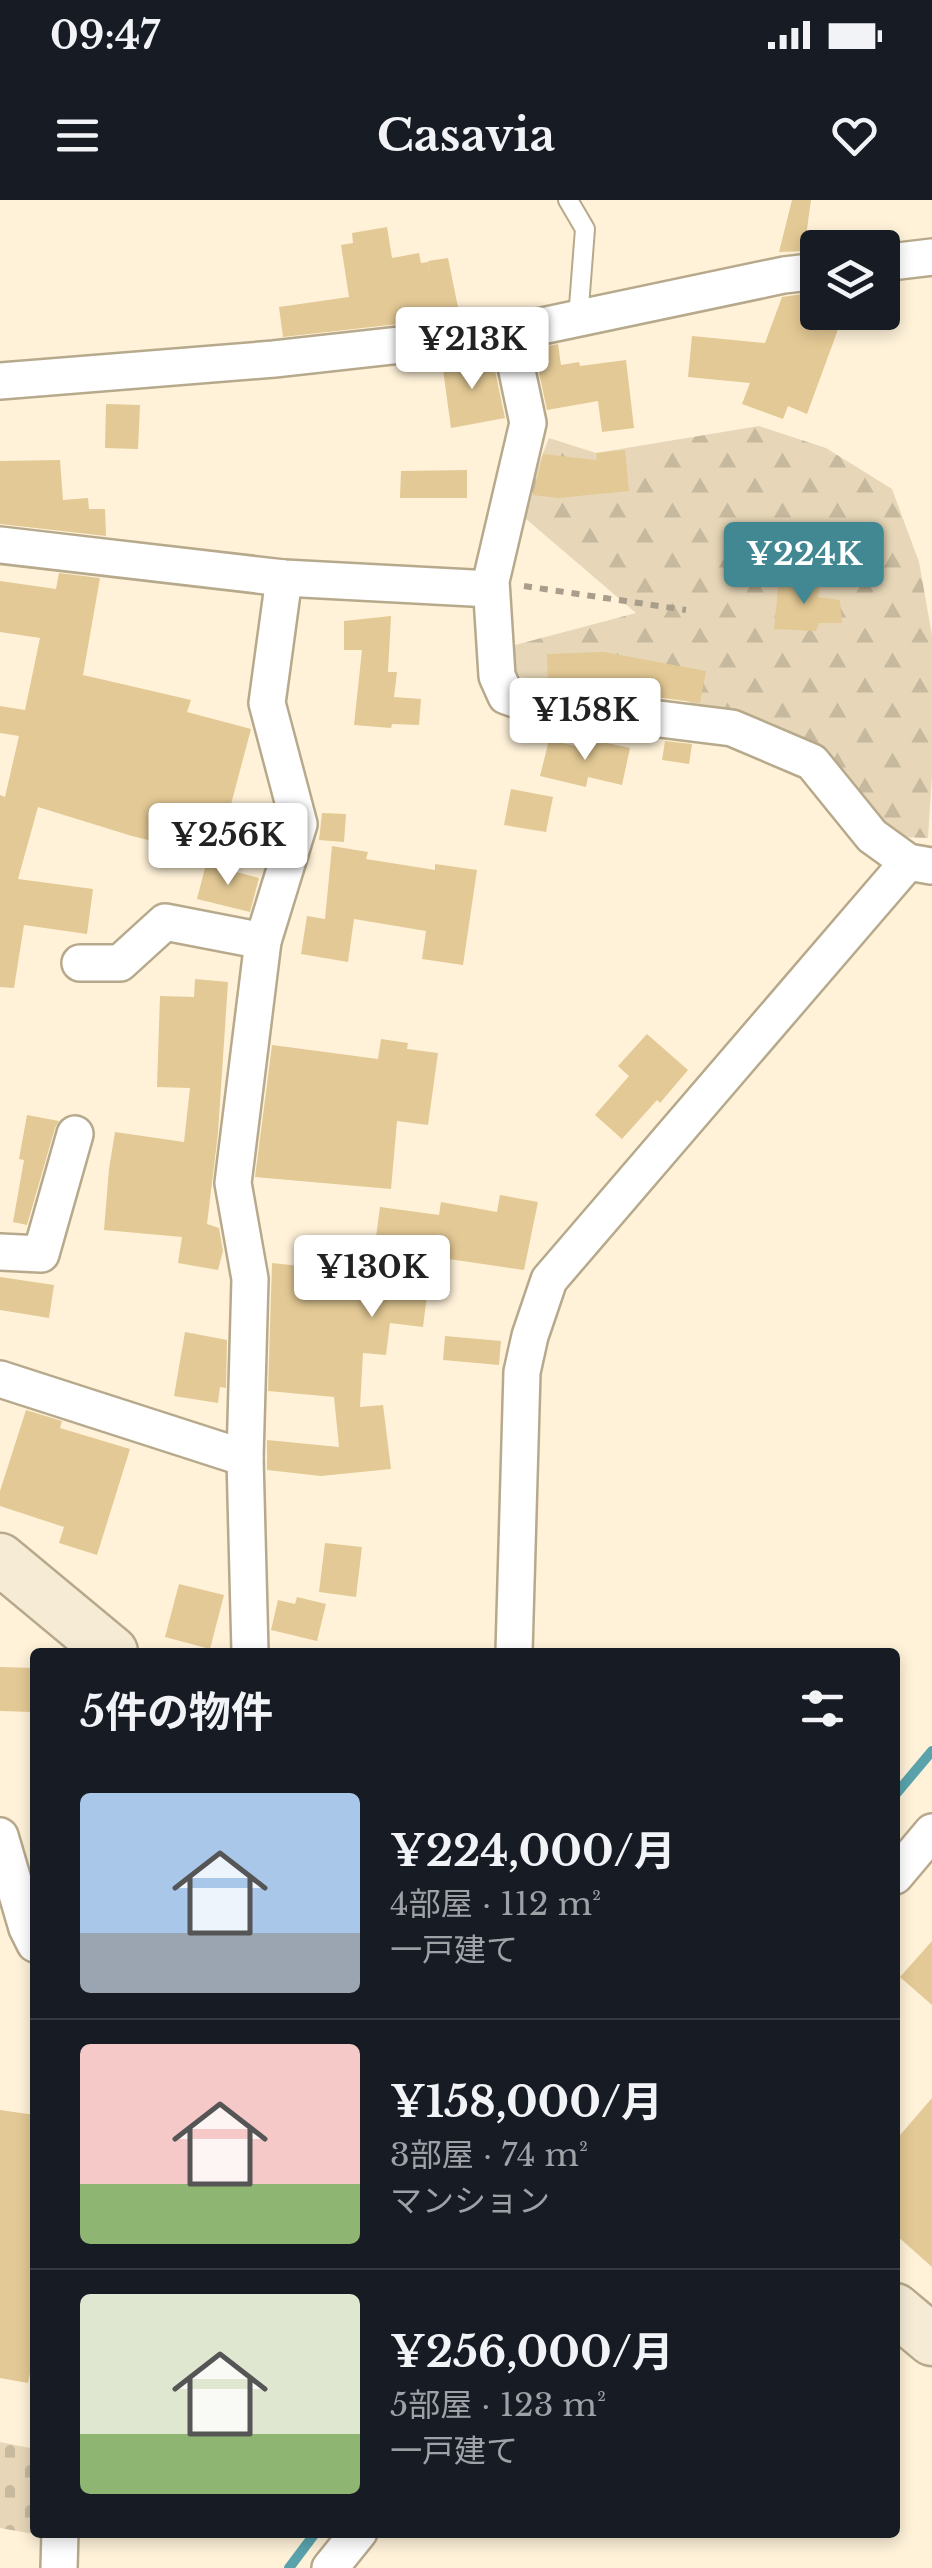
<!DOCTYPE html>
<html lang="ja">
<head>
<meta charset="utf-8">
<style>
  body { margin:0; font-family:"Libre Baskerville","Noto Sans JP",serif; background:#242831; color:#f1f3f6; height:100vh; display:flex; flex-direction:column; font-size:38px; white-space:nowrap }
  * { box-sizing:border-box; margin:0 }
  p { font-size:32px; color:#9ea1a6 }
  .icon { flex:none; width:55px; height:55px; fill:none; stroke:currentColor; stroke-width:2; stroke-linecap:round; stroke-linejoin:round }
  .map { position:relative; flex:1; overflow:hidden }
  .details { position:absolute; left:30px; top:1448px; width:870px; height:890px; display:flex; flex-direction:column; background:#171b24; border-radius:10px; box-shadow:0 5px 15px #0003 }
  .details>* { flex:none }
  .controls { position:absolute; left:800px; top:30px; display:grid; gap:20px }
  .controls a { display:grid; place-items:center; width:100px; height:100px; border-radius:10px; background:#171b24; box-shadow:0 5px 15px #0003; font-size:50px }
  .price { position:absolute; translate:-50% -85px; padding:0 22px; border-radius:10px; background:#fff; color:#222; font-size:32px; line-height:65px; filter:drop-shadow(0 2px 5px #0008) }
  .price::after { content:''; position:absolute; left:50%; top:60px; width:30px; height:22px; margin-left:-15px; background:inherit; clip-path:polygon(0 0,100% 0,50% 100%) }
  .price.current { background:#418892; color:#fff }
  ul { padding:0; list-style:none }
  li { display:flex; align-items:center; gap:30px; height:250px; padding:0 50px }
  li+li { border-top:2px solid #363941 }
  li span { display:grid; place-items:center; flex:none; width:280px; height:200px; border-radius:10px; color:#555 }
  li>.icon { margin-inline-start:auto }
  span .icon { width:120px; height:120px; fill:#fffc; stroke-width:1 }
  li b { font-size:42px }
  h2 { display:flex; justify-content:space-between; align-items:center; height:120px; padding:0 50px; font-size:42px }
  .status { display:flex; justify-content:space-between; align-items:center; height:70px; padding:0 50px; background:#171b24; direction:ltr }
  .status svg { height:28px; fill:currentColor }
  header { display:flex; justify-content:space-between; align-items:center; height:130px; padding:0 50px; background:#171b24; font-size:45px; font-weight:800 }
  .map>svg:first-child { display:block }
  .forest { fill:url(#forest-firs) }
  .cemetery { fill:url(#cemetery-stones) }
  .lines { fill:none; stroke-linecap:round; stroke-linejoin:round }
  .stream { stroke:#5aa3ad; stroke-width:10 }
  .building { fill:#e3c995 }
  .lane-casing { stroke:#b7a98b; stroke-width:22 }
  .street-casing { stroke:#b7a98b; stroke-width:40 }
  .secondary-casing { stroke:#b7a98b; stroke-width:55 }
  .path { stroke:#a89e8b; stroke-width:6; stroke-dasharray:8 8; stroke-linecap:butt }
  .lane { stroke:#fff; stroke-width:18 }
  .street { stroke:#fff; stroke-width:35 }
  .secondary { stroke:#f6ecd6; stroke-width:50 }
</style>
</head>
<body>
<div class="status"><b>09:47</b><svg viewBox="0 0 49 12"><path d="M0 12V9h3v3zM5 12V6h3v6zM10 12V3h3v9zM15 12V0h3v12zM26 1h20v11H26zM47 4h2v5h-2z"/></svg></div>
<header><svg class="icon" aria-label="menu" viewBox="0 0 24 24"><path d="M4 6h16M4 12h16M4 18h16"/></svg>Casavia<svg class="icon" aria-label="heart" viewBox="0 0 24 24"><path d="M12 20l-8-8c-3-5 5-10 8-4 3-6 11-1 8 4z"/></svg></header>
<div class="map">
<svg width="932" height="2368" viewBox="0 0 932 2368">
  <defs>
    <pattern id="forest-firs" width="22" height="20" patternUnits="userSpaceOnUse" patternTransform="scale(2.5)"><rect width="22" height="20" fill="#e7d7b8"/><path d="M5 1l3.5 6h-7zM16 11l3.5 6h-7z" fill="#c7b99e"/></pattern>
    <pattern id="cemetery-stones" width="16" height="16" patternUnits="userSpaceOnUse" patternTransform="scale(2.5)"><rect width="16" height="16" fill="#e7d7b8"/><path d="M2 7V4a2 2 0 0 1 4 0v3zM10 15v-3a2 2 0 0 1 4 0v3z" fill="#c7b99e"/></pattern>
  </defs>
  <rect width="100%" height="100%" fill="#fff2d9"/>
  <path class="forest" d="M759,226L826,248L892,289L919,362L932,435V576L928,638L872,636L771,545L658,486L497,476L515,445L636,413L519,313L549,238L596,253Z"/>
  <path class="cemetery" d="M0,2242L35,2249V2332L51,2333V2337L0,2328Z"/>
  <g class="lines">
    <g class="stream">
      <path d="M895,1595L932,1551"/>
      <path d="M289,2368L316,2332"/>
    </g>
  </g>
  <g class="building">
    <path d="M792,0H811L804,51L779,52Z"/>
    <path d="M387,27L392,58L419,53L421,63L428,62L431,78L428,61L448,58L460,117L283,137L279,107L349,97L341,45L353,43L352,33Z"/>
    <path d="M803,94L818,100L817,115L840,124L807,214L788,206L783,219L742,204L750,183L688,177L692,136L765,143L782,97Z"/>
    <path d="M558,144L561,165L579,162L580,166L626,160L634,228L602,232L598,201L547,210L534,149Z"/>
    <path d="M492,156L505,218L451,228L442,162Z"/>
    <path d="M106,204L140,205L138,249L105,248Z"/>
    <path d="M625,250L629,291L558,298L533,295L543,254L597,260L596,253Z"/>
    <path d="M60,260L63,300L88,298L89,309H105L106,336L0,324V261Z"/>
    <path d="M467,270V298H400L401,271Z"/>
    <path d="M59,373L100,378L83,475L191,500L187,512L251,529L217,657L132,636L38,607L18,679L93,689L87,734L24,725L14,788L0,787V595L5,597L19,536L0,533V506L25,510L40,438L0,432V381L56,389Z"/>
    <path d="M779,379L819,384L818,397L840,400L842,423H819L816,431L774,429Z"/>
    <path d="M391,416L388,472H397L394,497L421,499L419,525L392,524L391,528L354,525L362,450H344V421Z"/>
    <path d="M604,452L706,471L700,503L633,494L634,491L587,489V482L548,483L547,454Z"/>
    <path d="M549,540L590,549L593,540L630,548L622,585L588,577L586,587L540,576Z"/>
    <path d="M665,541L692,544L689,564L662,560Z"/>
    <path d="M511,589L553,597L546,632L504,625Z"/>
    <path d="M322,613L346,614L344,642L319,640Z"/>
    <path d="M332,646L368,652L366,659L435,670V664L477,670L463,765L422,759L426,731L354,719L348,762L301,754L307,716L325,719Z"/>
    <path d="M206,664L259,678L250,712L197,699Z"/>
    <path d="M195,779L228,782L218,933L207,1024L219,1028L223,1051L218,1070L178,1063L182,1037L104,1030L109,969L115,932L184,942L190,888L157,887L160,796L194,797Z"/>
    <path d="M647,834L688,870L660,903L657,900L622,939L595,915L629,876L618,866Z"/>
    <path d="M381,839L408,843L407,849L438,853L428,925L397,921L391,989L255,977L272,845L378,859Z"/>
    <path d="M27,915L59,921L55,928L27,1025L13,1022L24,960L19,959Z"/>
    <path d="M500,995L538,1002L524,1070L442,1058L436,1072L430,1071L423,1127L390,1123L386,1155L363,1153L360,1207L383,1205L391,1269L321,1276L267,1270V1240L339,1247L334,1197L268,1191L272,1063L371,1074L380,1007L439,1015L441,1002L497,1012Z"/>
    <path d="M0,1077L54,1085L49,1118L0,1110Z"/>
    <path d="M185,1132L227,1140L226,1188L220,1187L218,1203L174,1196Z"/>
    <path d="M445,1136L501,1141L499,1165L443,1160Z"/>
    <path d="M26,1210L62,1221L60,1228L130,1249L97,1355L59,1343L64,1327L0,1306V1291Z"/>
    <path d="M325,1343L362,1347L356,1397L319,1392Z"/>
    <path d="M179,1384L224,1395L210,1449L165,1437Z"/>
    <path d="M297,1397L326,1404L317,1441L271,1430L278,1400L295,1404Z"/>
    <path d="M0,1467L34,1468L32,1512L0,1511Z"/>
    <path d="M932,1741V1805L900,1777Z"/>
    <path d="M932,1898V2067L895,2034V1941Z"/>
    <path d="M0,1910L35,1915V2020L31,2058H35V2147L28,2183L0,2178Z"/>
  </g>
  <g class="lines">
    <defs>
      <path id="lane" d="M568,0L585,29L578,119"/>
      <g id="street">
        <path d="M882,63L932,57"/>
        <path d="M509,133L528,223L491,381L497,476L506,496L523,502L732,528L812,562L872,636L908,662L931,666"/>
        <path d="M0,181L274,159L509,133L784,75L818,71"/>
        <path d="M0,345L284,378L491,389"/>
        <path d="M80,763H120L165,722L263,741"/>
        <path d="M0,1052L41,1054L75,934"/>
        <path d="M0,1179L245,1258"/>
        <path d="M250,1452L245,1258L250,1079L233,983L263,741L299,624L267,503L284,378"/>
        <path d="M514,1452L522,1172L530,1136L549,1080L908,662"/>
        <path d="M0,1636L27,1728L35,1744"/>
        <path d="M895,1676L932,1632"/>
        <path d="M59,2368L60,2332"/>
        <path d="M330,2368L359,2332"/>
      </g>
      <g id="secondary">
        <path d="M0,1359L112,1452"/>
        <path d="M895,2109L932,2140"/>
      </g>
    </defs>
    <use href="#lane" class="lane-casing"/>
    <use href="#street" class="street-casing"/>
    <use href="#secondary" class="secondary-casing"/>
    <path class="path" d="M524,386L686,410"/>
    <use href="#lane" class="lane"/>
    <use href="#street" class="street"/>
    <use href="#secondary" class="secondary"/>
  </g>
</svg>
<div class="controls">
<a><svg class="icon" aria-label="layers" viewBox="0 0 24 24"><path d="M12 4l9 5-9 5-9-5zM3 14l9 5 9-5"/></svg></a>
</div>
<b class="price" style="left:472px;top:192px">¥213K</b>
<b class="price current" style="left:804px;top:407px">¥224K</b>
<b class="price" style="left:585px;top:563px">¥158K</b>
<b class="price" style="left:228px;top:688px">¥256K</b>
<b class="price" style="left:372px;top:1120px">¥130K</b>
<section class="details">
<h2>5件の物件<svg class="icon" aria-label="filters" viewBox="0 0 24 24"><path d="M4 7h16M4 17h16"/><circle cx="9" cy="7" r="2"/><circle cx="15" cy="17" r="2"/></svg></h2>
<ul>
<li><span style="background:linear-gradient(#a9c7e8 70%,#9aa5b1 0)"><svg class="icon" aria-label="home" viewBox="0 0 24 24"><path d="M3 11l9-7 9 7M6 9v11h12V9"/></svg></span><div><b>¥224,000/月</b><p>4部屋 · 112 m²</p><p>一戸建て</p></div></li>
<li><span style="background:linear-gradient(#f6c9c9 70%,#8fb573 0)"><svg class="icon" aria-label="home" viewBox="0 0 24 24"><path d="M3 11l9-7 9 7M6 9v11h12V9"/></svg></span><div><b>¥158,000/月</b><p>3部屋 · 74 m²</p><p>マンション</p></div></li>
<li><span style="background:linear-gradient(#dfe7d0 70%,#8fb573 0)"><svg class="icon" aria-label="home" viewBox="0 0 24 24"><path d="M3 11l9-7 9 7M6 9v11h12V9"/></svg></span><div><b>¥256,000/月</b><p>5部屋 · 123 m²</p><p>一戸建て</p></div></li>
</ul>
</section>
</div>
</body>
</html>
